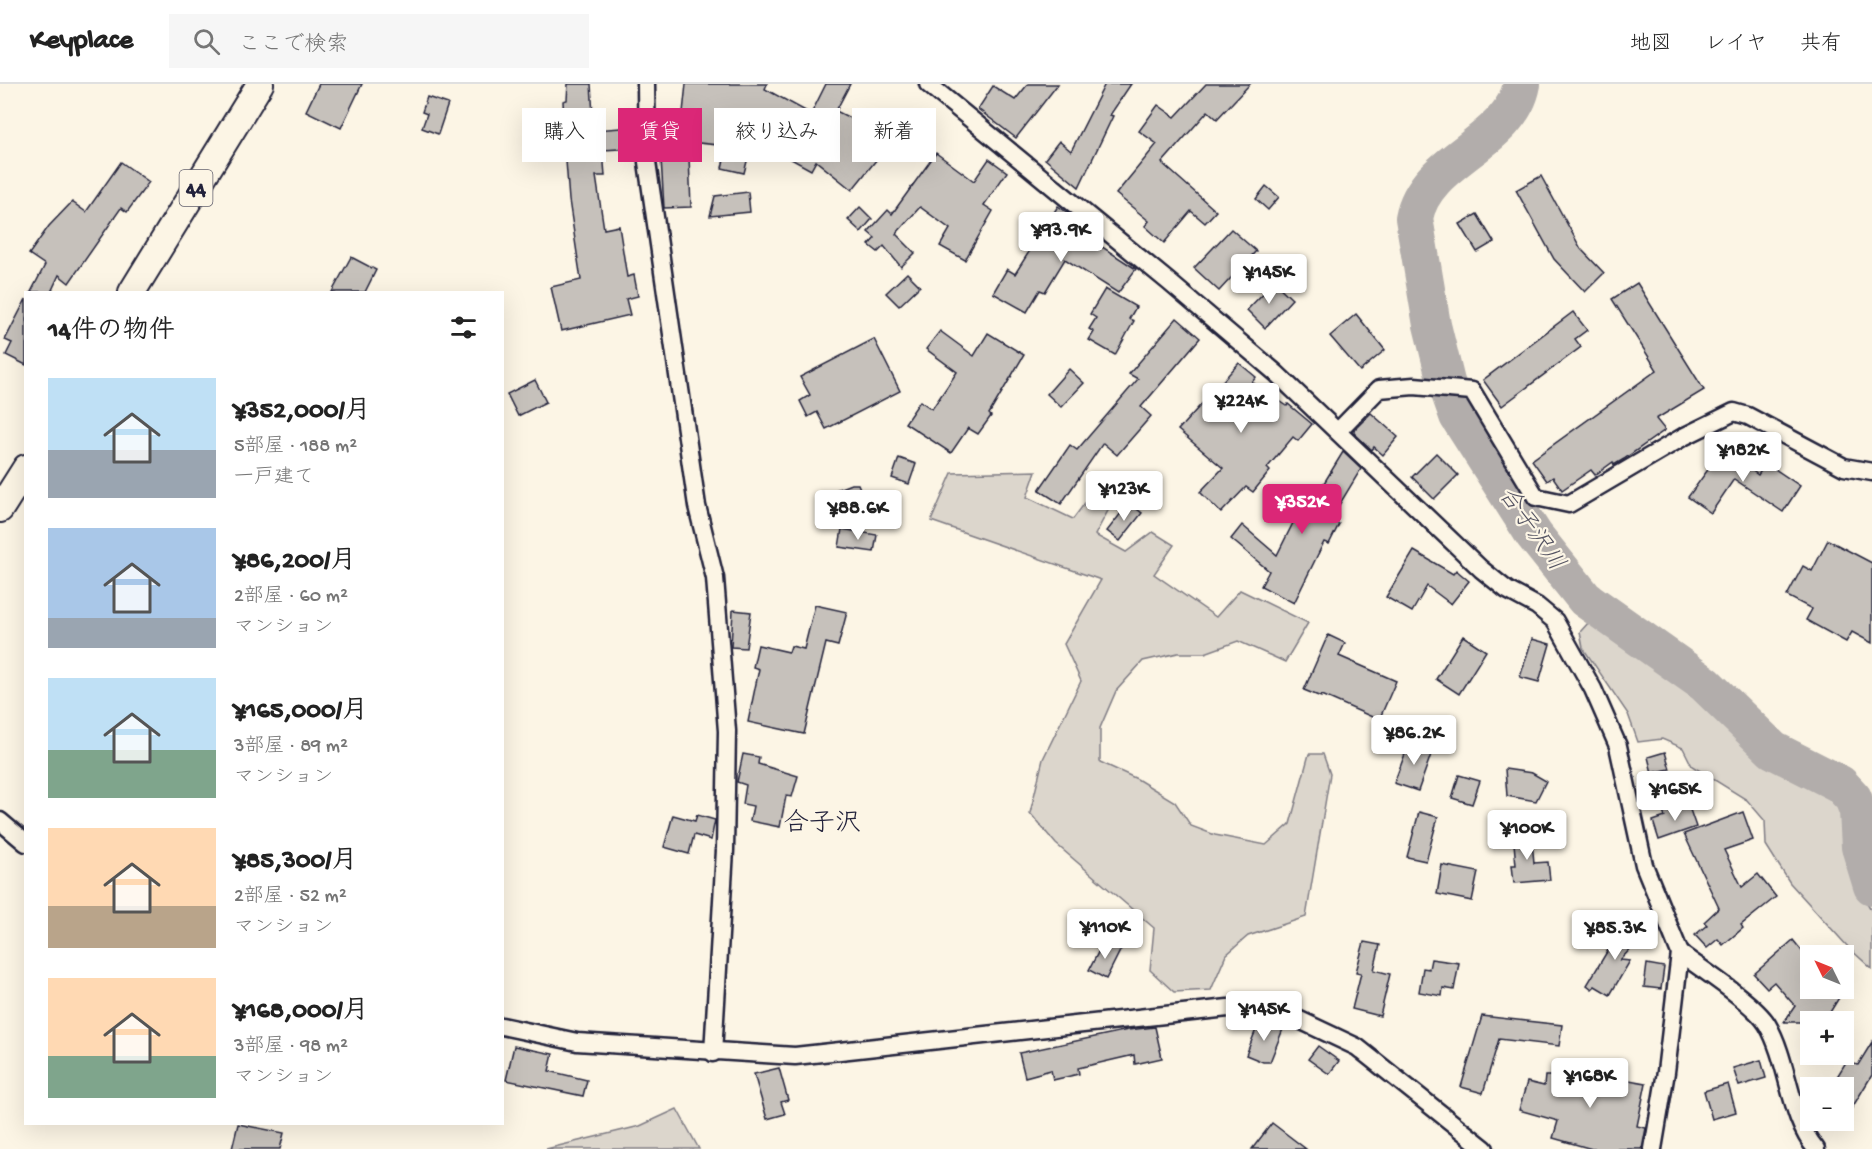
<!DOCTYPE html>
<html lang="ja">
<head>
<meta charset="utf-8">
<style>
  body { margin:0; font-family:"Gochi Hand","Klee One",sans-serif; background:#f6f6f6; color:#222; height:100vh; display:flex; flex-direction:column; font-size:22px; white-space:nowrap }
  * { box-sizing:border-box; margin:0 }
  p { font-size:20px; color:#767676 }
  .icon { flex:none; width:33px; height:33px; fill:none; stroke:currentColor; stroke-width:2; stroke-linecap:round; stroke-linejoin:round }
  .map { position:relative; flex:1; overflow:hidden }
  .side { position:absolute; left:24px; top:207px; width:480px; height:834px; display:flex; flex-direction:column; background:#fff; border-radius:0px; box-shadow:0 6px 24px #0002 }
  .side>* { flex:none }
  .hud { position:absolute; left:522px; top:24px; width:570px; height:54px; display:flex; gap:12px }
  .needle { width:39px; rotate:313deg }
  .controls { position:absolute; left:1800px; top:861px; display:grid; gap:12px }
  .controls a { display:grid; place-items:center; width:54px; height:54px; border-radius:0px; background:#fff; box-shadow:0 6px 24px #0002; font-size:30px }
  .price { position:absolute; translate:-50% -51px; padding:0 14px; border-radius:6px; background:#fff; color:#222; font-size:20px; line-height:39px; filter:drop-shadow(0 2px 3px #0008) }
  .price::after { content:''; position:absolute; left:50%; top:36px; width:18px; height:14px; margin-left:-9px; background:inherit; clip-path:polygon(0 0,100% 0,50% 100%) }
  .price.active { background:#db2777; color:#fff }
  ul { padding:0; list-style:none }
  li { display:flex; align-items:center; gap:18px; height:150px; padding:0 24px }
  li span { display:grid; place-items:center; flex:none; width:168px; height:120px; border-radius:0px; color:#555 }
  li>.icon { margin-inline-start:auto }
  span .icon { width:72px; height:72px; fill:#fffc; stroke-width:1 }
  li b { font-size:26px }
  h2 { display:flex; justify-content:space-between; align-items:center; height:72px; padding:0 24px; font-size:26px }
  .tag { padding:0 21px; border-radius:0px; background:#fff; box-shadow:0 6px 24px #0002; font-size:21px; line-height:54px }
  .tag.active { background:#db2777; color:#fff }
  header { display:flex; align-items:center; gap:36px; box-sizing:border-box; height:84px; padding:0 30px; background:#fff; border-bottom:2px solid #e0e0e0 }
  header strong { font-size:28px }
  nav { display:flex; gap:33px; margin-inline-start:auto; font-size:21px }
  .search { width:420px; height:54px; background:#f6f6f6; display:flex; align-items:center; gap:15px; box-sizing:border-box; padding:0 21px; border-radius:0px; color:#767676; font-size:22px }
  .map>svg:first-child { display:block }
  .green { fill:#dcd6cc; stroke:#7f7c84; stroke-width:1.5 }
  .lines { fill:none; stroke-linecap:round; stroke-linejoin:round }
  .river { stroke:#b2adab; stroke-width:38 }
  .building { fill:#c6c1bb; stroke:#22223b; stroke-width:1.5 }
  .street-casing { stroke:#22223b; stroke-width:21 }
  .primary-casing { stroke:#22223b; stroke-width:30 }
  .street { stroke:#fcf5e5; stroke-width:16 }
  .primary { stroke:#fcf5e5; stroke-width:26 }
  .labels { text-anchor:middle; stroke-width:4.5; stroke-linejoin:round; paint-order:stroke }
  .shield { fill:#fcf5e5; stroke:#63616e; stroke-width:1.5 }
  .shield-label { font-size:21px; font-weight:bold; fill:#22223b }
  .water-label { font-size:24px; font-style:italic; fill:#545362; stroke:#fcf5e5 }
  .quarter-label { font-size:26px; fill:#22223b; stroke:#fcf5e5 }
</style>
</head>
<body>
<header>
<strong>Keyplace</strong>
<div class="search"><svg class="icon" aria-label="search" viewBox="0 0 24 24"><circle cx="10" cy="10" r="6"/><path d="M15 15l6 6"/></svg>ここで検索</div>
<nav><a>地図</a><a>レイヤ</a><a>共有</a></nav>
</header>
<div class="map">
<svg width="1872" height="1065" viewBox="0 0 1872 1065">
  <rect width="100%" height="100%" fill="#fcf5e5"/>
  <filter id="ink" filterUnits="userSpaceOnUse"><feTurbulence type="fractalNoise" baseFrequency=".0167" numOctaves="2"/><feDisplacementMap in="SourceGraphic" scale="12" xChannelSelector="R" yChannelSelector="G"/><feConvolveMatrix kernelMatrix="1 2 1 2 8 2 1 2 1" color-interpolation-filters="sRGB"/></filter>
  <g filter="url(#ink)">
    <g class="green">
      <path d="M1036,387L1027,413L1073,435L1102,396L1118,408L1095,451L1126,468L1153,448L1174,461L1154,490L1216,533L1240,506L1308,539L1285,578L1238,557L1205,569H1178L1143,577L1116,607L1100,644V678L1137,695L1175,718L1191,742L1215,751L1266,761L1290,740L1309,670H1323L1330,690L1306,833L1248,852L1226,871L1211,906L1174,908L1150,886L1154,844L1056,760L1030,729L1043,675L1081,597L1064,560L1101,496L931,437L952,389Z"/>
      <path d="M1589,538L1627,559L1713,622L1785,681L1830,699L1851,731L1850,761L1855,799L1872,827V885L1849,864L1790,799L1766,761L1765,737L1747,716L1692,682L1683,664L1662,655L1638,658L1628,630L1583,564L1580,548Z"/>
      <path d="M677,1025L699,1065H546L640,1042Z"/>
    </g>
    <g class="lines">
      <path class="river" d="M1522,0C1511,60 1425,74 1414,134L1432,241L1446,298L1458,332L1534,451L1585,515L1705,600L1773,666L1840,700L1853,714L1858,727L1860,763L1872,802"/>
    </g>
    <g class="building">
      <path d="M319,0H362L341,44L306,27Z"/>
      <path d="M568,0H591L594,46L635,43L636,64L603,66L605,92H596L604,145L619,142L627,193L634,191L638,212L626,215L630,231L561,247L551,203L581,196L569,116L566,77L563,17L567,16Z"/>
      <path d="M686,0H767L765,5L811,30L826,0H850L836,27L864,41L874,29L898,49L852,106L816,77L811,86L753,54L744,89L722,84L727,62L680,57Z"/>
      <path d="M1028,0H1058L1016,54L978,25L993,2L1015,16Z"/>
      <path d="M1105,0H1131L1110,31L1113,32L1079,103L1045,75L1059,57L1071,67Z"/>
      <path d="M1206,0H1250L1217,35L1208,27L1162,79L1216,127L1205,139L1191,127L1164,159L1145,142L1149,137L1116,110L1157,60L1139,47L1158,21L1175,33Z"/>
      <path d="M427,13L448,20L438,50L422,44L427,30L422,28Z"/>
      <path d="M936,69L974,97L989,75L1007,88L984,121L993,127L965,176L940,162L950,145L920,123L896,150L915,169L901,183L884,162L878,168L869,161L875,154L868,148L888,126L892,130Z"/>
      <path d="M689,73L691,123L664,124L661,74Z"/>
      <path d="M121,78L149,98L127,128L121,124L69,199L59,191L51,208H31L45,181L29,170L49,142L72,118L86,128Z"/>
      <path d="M1541,92L1581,165L1604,189L1585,208L1554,175L1516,106Z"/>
      <path d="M1266,102L1279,113L1268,126L1256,115Z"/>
      <path d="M748,108L750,128L710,132L715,112Z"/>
      <path d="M1058,122L1072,132L1067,140L1136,185L1118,209L1065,175L1045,208L1040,206L1027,228L993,209L1007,185L1015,190Z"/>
      <path d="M860,123L872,135L861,148L848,136Z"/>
      <path d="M1477,130L1494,158L1477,168L1460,140Z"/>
      <path d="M1231,145L1256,167L1219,207L1194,184Z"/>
      <path d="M351,173L376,186L365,208H332Z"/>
      <path d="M907,189L920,202L899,222L886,209Z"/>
      <path d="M1274,198L1292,215L1265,244L1247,226Z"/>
      <path d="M1637,199L1704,306L1656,335L1665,346L1624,375L1614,381L1613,378L1595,391L1591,386L1562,406L1553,393L1547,397L1532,376L1657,286L1612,215Z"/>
      <path d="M1105,205L1136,223L1129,235L1134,237L1115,271L1089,256L1094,248L1089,245L1096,234L1090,230Z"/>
      <path d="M26,215V281L6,271L12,259L5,256Z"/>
      <path d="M1573,228L1587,246L1575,255L1581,263L1502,322L1483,296Z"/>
      <path d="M1356,230L1385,266L1360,287L1330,252Z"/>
      <path d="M1177,234L1200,254L1141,323L1151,332L1117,371L1103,359L1061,420L1039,406L1070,361L1077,366L1138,295L1129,290Z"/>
      <path d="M940,247L974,272L988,249L1024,271L989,330L991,332L978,350L968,344L951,369L905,339L920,317L932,325L957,288L926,265Z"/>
      <path d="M874,255L900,307L826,345L817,328L808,333L800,317L810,311L800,293Z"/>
      <path d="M1239,279L1256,293L1252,298L1287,322L1288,320L1312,340L1298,357L1293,353L1267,384L1270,387L1253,408L1246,403L1221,429L1200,408L1223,384L1178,346Z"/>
      <path d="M1069,285L1084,299L1061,323L1047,310Z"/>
      <path d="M535,296L546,318L518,332L507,310Z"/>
      <path d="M1371,329L1398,353L1383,371L1374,363L1372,366L1354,349V346Z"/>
      <path d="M1723,365L1758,391L1766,379L1800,402L1783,428L1734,395L1711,429L1688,413Z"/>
      <path d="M1343,368L1361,385L1330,436L1339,440L1329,460L1324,458L1294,519L1261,502L1269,487L1231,455L1242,441L1277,471L1299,427L1305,430Z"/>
      <path d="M1436,369L1458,391L1434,415L1412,393Z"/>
      <path d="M899,374L916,380L909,400L892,394Z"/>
      <path d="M851,400H858L867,421L838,433L832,417L836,416L833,407Z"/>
      <path d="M1129,419L1142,429L1120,457L1107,447Z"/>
      <path d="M842,445L877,451L874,468L839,463Z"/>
      <path d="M1828,456L1872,479V559L1852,548L1846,558L1806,536L1812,525L1787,512L1803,482L1812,487Z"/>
      <path d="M1414,467L1453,490L1456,486L1469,497L1451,520L1427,502L1412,528L1386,513Z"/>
      <path d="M815,521L847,528L838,562L826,559L804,650L748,638L759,585L753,583L758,561L789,568L791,562L804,565Z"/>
      <path d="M733,526L751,528L746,564L731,563Z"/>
      <path d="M1328,551L1345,559L1339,572L1396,597L1379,636L1322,611L1321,613L1304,606Z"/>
      <path d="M1463,552L1486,567L1459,610L1436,595Z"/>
      <path d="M1532,555L1550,560L1539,598L1520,593Z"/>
      <path d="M1410,657L1433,665L1418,707L1394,699Z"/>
      <path d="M1665,668L1670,685L1652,689L1648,673Z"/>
      <path d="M743,670L759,673L758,680L798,692L792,713L786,712L780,743L750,737L753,722L743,720L746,701L737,698Z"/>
      <path d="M1505,685L1532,689L1546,697L1536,717L1507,712Z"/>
      <path d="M1459,691L1480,697L1472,720L1452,714Z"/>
      <path d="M1688,720L1696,743L1659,756L1653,737L1665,733L1663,728Z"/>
      <path d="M1419,728L1438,733L1426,777L1407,773Z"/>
      <path d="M1743,728L1753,756L1724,766L1742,803L1758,790L1776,813L1741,841L1743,844L1723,861L1718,855L1707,864L1695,851L1707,841L1704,838L1719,824L1684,750Z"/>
      <path d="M673,731L695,737L697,731L715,736L711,756L694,751L689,770L664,763Z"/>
      <path d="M1531,747L1534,779L1548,778L1550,796L1514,799L1512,781H1516L1513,749Z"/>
      <path d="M1442,781L1478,788L1472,817L1437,810Z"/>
      <path d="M1628,839L1642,853L1620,876L1630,877L1610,911L1595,902L1592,905L1587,901L1617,851Z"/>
      <path d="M1793,856L1810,877V904H1845L1824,938H1784L1795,922L1774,898L1767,904L1754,890Z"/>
      <path d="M1104,857L1121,865L1106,895L1089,886Z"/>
      <path d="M1364,858L1380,861L1374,886L1390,890L1380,932L1352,925L1361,889L1356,888Z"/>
      <path d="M1431,875L1459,879L1454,906L1443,904L1442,912L1419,908L1423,884L1429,885Z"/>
      <path d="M1647,880L1664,883L1661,905L1644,903Z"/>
      <path d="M1482,932L1562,941L1559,962L1499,955L1483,1009L1461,1003Z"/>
      <path d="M1259,938L1283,945L1270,978H1263L1246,971Z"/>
      <path d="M1155,943L1162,974L1135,980L1134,971L1078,984L1079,990L1053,996L1051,986L1025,993L1019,969L1128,946Z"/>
      <path d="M1872,958V991L1844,1037V1004H1830L1846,978L1858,981Z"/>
      <path d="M514,962L553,970L549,987L587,996L583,1012L506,996Z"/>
      <path d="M1318,962L1339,977L1329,990L1308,975Z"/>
      <path d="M1761,976L1766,994L1739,1002L1733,984Z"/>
      <path d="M779,984L788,1016L781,1018L785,1030L767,1035L754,990Z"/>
      <path d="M1556,987H1602V991L1646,999L1637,1042L1646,1044L1642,1065H1592L1553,1054L1558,1037L1519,1026L1527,998L1544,1002L1545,992H1556Z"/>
      <path d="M1728,1000L1736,1028L1712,1035L1704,1007Z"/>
      <path d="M1272,1039L1306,1065H1252Z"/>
      <path d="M238,1040L284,1049L280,1065H232Z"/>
    </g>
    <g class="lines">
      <defs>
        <g id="street">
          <path d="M646,0L647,78L697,422L715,494L727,647L725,766L713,969"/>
          <path d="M928,0L1169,198L1276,289L1481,485L1507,506L1537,522L1555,537L1593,605L1618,662L1644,781L1680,869L1666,988L1653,1065"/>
          <path d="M1338,347L1379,305L1414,302L1472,307L1536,413L1569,420L1683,353L1734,328L1748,332L1844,383L1872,388"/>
          <path d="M0,737L26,759"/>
          <path d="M1680,869C1701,885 1754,919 1767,940C1789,977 1789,1034 1816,1065"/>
          <path d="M502,942L577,958L795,972L1228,924L1289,931L1357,963L1485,1065"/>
        </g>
        <g id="primary">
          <path d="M132,208L260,0"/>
          <path d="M0,425L26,384"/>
        </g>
      </defs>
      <use href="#street" class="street-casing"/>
      <use href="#primary" class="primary-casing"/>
      <use href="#street" class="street"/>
      <use href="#primary" class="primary"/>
    </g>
  </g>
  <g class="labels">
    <rect class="shield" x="179.5" y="86" width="33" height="36" rx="4.5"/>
    <g class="shield-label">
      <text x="196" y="111">44</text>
    </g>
    <g class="water-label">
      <text transform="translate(1533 444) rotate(55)" y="8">合子沢川</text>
    </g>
    <g class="quarter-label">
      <text x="822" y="746">合子沢</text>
    </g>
  </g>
</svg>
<div class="controls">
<a><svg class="needle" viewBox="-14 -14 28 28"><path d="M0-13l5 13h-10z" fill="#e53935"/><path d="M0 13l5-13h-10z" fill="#767676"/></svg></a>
<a>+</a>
<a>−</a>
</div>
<b class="price" style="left:1061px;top:179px">¥93.9K</b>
<b class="price" style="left:1269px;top:221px">¥145K</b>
<b class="price" style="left:1241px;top:350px">¥224K</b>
<b class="price" style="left:1743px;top:399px">¥182K</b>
<b class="price" style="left:1124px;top:438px">¥123K</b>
<b class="price active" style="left:1302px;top:451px">¥352K</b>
<b class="price" style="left:858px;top:457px">¥88.6K</b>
<b class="price" style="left:1414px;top:682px">¥86.2K</b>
<b class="price" style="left:1675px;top:738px">¥165K</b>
<b class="price" style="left:1527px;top:777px">¥100K</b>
<b class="price" style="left:1105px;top:876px">¥110K</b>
<b class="price" style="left:1615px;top:877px">¥85.3K</b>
<b class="price" style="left:1264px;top:958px">¥145K</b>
<b class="price" style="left:1590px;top:1025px">¥168K</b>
<div class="hud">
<a class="tag">購入</a>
<a class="tag active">賃貸</a>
<a class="tag">絞り込み</a>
<a class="tag">新着</a>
</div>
<section class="side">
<h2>14件の物件<svg class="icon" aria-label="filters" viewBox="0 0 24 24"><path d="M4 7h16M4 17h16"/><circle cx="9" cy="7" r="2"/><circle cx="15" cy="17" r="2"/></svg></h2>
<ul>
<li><span style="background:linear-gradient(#bfe0f5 60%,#9aa5b1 0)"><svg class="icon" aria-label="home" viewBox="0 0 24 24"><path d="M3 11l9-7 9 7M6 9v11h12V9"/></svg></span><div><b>¥352,000/月</b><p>5部屋 · 188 m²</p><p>一戸建て</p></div></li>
<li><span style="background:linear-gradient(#a9c7e8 75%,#9aa5b1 0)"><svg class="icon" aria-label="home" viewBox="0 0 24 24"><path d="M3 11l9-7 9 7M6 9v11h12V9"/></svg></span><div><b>¥86,200/月</b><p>2部屋 · 60 m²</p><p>マンション</p></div></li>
<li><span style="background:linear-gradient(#bfe0f5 60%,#7fa58c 0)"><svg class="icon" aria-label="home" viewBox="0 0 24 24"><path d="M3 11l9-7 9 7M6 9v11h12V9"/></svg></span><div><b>¥165,000/月</b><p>3部屋 · 89 m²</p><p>マンション</p></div></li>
<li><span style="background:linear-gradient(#ffd9b3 65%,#b9a48a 0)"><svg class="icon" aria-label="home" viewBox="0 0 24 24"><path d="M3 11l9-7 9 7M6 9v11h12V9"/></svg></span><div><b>¥85,300/月</b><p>2部屋 · 52 m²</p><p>マンション</p></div></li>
<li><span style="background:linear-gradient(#ffd9b3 65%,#7fa58c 0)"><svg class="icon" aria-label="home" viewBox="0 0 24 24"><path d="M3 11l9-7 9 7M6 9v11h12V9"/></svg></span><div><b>¥168,000/月</b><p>3部屋 · 98 m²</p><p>マンション</p></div></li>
</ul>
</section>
</div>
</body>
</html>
